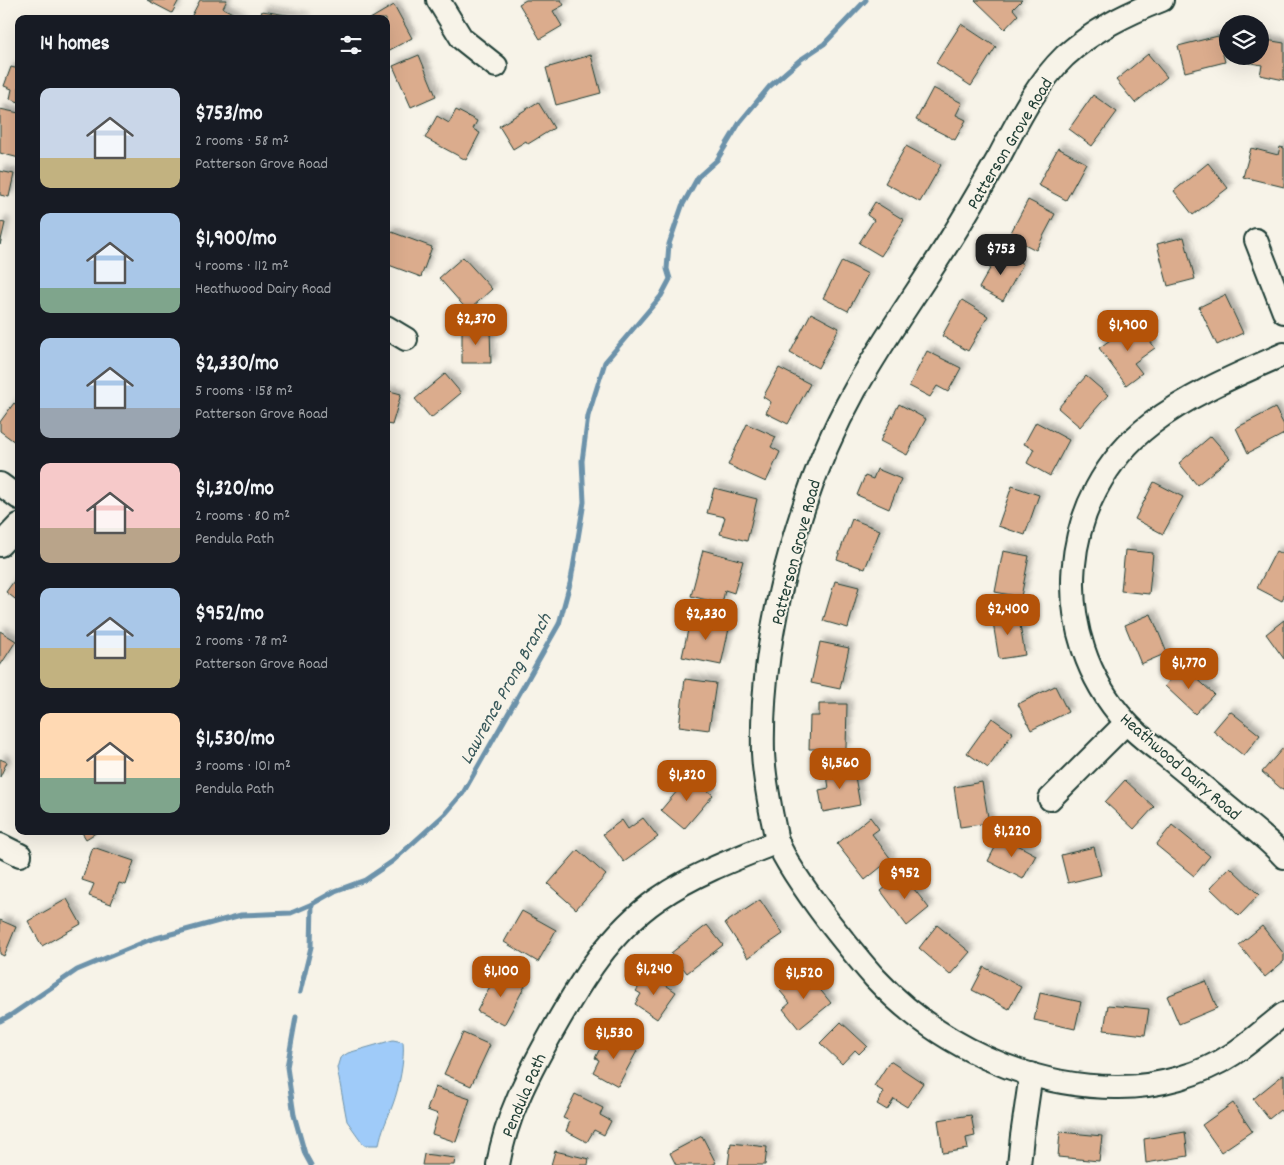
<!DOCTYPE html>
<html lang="en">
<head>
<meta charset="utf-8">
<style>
  body { margin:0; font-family:Dekko,sans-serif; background:#242831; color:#f1f3f6; height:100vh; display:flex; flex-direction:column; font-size:19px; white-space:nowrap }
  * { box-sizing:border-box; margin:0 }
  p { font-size:16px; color:#9ea1a6 }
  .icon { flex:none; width:28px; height:28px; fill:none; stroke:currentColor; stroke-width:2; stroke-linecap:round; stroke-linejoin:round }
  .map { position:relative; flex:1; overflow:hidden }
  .panel { position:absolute; left:15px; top:15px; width:375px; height:820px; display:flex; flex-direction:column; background:#171b24; border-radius:10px; box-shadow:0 5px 20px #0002 }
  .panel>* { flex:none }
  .fabs { position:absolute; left:1219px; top:15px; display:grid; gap:10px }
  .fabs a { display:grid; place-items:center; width:50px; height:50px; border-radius:50%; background:#171b24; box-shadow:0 5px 20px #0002; font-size:25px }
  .price { position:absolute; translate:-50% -42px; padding:0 11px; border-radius:10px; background:#b45309; color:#fff; font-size:16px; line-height:32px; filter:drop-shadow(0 1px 2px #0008) }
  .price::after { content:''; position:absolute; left:50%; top:30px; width:15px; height:11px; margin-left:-8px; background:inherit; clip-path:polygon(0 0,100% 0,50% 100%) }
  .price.selected { background:#222; color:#fff }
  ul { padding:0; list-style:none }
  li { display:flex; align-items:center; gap:15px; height:125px; padding:0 25px }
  li span { display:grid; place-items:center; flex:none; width:140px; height:100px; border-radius:10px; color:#555 }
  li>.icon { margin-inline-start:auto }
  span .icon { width:60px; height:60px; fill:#fffc; stroke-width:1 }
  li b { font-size:21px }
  h2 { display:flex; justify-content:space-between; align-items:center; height:60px; padding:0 25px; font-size:21px }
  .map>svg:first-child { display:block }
  .water { fill:#9fcbf9; stroke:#6c92aa }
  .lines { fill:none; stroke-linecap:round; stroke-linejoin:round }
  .stream { stroke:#6c92aa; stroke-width:5 }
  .building { fill:#dbac8d; stroke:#1f3d34; filter:url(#shadow) }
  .minor-casing { stroke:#1f3d34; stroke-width:26 }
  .minor { stroke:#f7f3e8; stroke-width:22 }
  .labels { text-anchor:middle; stroke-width:4; stroke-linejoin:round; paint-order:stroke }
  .street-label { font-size:18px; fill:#1f3d34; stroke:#f7f3e8 }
  .water-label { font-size:19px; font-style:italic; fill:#39595b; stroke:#f7f3e8 }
</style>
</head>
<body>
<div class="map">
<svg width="1284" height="1165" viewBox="0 0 1284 1165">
  <defs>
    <filter id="shadow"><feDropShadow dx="4.5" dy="-4.5" stdDeviation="2.5" flood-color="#0004"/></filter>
  </defs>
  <rect width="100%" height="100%" fill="#f7f3e8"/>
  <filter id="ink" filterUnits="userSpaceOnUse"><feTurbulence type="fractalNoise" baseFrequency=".02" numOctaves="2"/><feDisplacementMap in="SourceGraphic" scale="10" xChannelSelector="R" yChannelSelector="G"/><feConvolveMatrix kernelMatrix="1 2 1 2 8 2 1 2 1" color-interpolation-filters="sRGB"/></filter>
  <g filter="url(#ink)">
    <path class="water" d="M393,1040L403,1042C405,1059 399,1088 393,1104C388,1118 381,1131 379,1145H364L347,1121L337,1068L340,1058L348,1053Z"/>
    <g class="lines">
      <g class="stream">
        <path d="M300,992L311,947L312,904"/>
        <path d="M296,1017L287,1067L294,1115L305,1154L311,1165"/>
        <path d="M0,1021L11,1015L77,970L149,940L241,915L291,913L312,904L335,891L365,880L393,861L445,814L463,793L559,624L571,580L584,502L582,461L588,416L605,362L661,296L670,279L667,269L669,244L682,206L698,177L717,160L740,122L769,87L800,60L824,44L866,0"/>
      </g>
    </g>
    <g class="building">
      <path d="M147,0H179L172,13Z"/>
      <path d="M200,0H227L223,8L242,18L190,19Z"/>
      <path d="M526,0H561L564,5L553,11L562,26L540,39L519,4Z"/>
      <path d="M975,0H1022L1013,9L1018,15L1005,29Z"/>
      <path d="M394,5L412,38L386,52V19H370Z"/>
      <path d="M262,11L305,18V19H260Z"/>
      <path d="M961,24L996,47L971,86L936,63Z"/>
      <path d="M1218,36L1225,62L1185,72L1178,46Z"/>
      <path d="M1260,39L1284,43V80L1260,75L1262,65L1245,62L1246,56H1260Z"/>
      <path d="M1148,54L1167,77L1135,103L1116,80Z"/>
      <path d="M419,55L436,96L411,107L393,66Z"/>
      <path d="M591,55L601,93L556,105L546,68Z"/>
      <path d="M11,67L19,69V102L10,99L12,89L4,86Z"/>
      <path d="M933,88L962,103L956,115L966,120L955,140L916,120Z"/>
      <path d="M1093,95L1117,112L1092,146L1069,129Z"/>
      <path d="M538,102L554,128L528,144L526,141L513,149L499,126Z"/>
      <path d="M0,109L19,113V158L0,153Z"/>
      <path d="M456,110L477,121L473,129L480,133L466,160L425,138L437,116L449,123Z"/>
      <path d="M906,146L941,165L920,202L885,183Z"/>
      <path d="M1280,147L1284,148V187L1243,177L1251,148L1278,155Z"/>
      <path d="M1058,148L1086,163L1066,200L1038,185Z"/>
      <path d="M1208,163L1228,188L1193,215L1174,191Z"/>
      <path d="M0,171L14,174L9,197L0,195Z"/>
      <path d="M1028,200L1055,214L1036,250L1009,236Z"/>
      <path d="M875,202L904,220L881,256L859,243L874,220L867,215Z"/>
      <path d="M0,222L5,223L0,245Z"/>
      <path d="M389,231L432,247L421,277L386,264V239Z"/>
      <path d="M1184,237L1195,279L1168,286L1157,244Z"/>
      <path d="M1000,251L1023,264L1003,301L979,288Z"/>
      <path d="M463,257L492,289L468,311L439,278Z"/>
      <path d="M842,261L868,274L848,311L823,298Z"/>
      <path d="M1225,295L1243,333L1217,345L1199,307Z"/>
      <path d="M962,300L988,316L968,351L942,336Z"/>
      <path d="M811,313L839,328L818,368L790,353Z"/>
      <path d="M1136,321L1155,348L1134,363L1142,373L1126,385L1099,348Z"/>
      <path d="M490,329L491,363H462V330Z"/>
      <path d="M927,351L961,368L948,392L937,386L930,397L909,386Z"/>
      <path d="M779,368L810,384L788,424L766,413L771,402L763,397Z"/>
      <path d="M445,374L461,393L431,418L415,399Z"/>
      <path d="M1086,376L1108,395L1080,427L1058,408Z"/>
      <path d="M386,390L401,394L392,425L386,424Z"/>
      <path d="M14,403L19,407V445L0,431V422Z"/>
      <path d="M899,404L926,419L907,455L880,441Z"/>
      <path d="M1275,408L1284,425V434L1248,453L1236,428Z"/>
      <path d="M1036,422L1069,440L1050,476L1027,463L1034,449L1024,444Z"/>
      <path d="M747,424L776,437L771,447L780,452L766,482L728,465Z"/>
      <path d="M1211,436L1230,458L1197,485L1179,463Z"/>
      <path d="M877,469L901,479L889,509L857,495L865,476L873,479Z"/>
      <path d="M1154,482L1183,497L1163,534L1135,519Z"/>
      <path d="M1012,486L1039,495L1025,535L998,526Z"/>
      <path d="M714,488L757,499L747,541L720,534L725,517L707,513Z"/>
      <path d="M852,519L880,530L865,569L837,559Z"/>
      <path d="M703,550L743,561L734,593L725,590L722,604L691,596Z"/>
      <path d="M1125,550L1153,553L1149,594L1121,591Z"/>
      <path d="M1003,551L1029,556L1021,597L995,592Z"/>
      <path d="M1276,551L1284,555V597L1282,601L1257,588Z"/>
      <path d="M19,574V602L6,592Z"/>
      <path d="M835,581L859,587L848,628L823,621Z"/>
      <path d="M1018,613L1025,655L999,659L992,617Z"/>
      <path d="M1151,614L1167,653L1141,664L1125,625Z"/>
      <path d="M691,616L730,624L721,665L682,657Z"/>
      <path d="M1284,620V659L1266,634Z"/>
      <path d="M0,631L16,641L0,666Z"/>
      <path d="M820,642L849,648L840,689L811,683Z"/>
      <path d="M1183,666L1214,694L1195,714L1165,686Z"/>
      <path d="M685,679L716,683L709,730L679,726Z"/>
      <path d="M1055,686L1068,712L1031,730L1018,704Z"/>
      <path d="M819,704H847L846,749H809L810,716H819Z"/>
      <path d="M1230,711L1260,735L1244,756L1213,731Z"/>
      <path d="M992,718L1013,733L988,768L967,753Z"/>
      <path d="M1283,748L1284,749V791L1262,772Z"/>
      <path d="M0,759L7,762L0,777Z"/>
      <path d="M853,765L860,805L823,812L819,790L829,788L826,770Z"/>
      <path d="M690,776L713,795L684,829L661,810Z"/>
      <path d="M1125,780L1154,807L1134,829L1105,802Z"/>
      <path d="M982,782L989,823L960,827L954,787Z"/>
      <path d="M870,817L879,829L872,834L891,859L865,880L837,844Z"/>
      <path d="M643,818L658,837L624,862L603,834L622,820L628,829Z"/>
      <path d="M1172,825L1210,856L1194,876L1156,845Z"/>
      <path d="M81,831H99L86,839Z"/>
      <path d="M1001,836L1036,855L1023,879L988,861Z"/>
      <path d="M93,847L134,861L126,885L119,883L111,904L89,896L94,884L82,880Z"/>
      <path d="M1094,847L1101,875L1068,883L1061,855Z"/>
      <path d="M578,850L606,875L576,909L548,884Z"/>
      <path d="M1230,867L1259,895L1239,916L1210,888Z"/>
      <path d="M902,874L929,908L907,926L881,891Z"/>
      <path d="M67,899L81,924L42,946L28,921Z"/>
      <path d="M760,900L783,934L748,958L725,923Z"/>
      <path d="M522,911L556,930L538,962L504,942Z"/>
      <path d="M0,920L16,927L4,956L0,954Z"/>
      <path d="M707,925L723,945L687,973L671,953Z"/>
      <path d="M937,925L970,952L950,975L919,948Z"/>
      <path d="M1262,926L1284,954V961L1265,977L1239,945Z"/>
      <path d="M984,967L1021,987L1009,1009L972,990Z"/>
      <path d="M804,970L831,1003L799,1029L783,1009L790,1003L780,991Z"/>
      <path d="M498,971L525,986L504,1025L477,1011Z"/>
      <path d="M648,973L676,992L657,1019L635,1004L641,994L636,991Z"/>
      <path d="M1206,981L1217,1008L1179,1024L1167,996Z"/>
      <path d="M1040,993L1081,1002L1075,1029L1034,1020Z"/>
      <path d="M1108,1005L1149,1009L1145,1035L1104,1030Z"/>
      <path d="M841,1022L867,1046L859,1054L855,1050L842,1064L820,1043Z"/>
      <path d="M463,1033L490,1045L471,1086L444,1074Z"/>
      <path d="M607,1035L637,1051L618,1086L593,1072L599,1060L595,1058Z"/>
      <path d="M890,1061L923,1083L907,1107L894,1099L887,1110L877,1104L884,1092L874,1086Z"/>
      <path d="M1284,1074V1115L1280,1110L1269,1119L1253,1099Z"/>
      <path d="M435,1087L470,1099L456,1142L432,1134L438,1114L427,1110Z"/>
      <path d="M575,1094L603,1108L600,1115L611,1121L604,1135L594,1130L587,1142L566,1131L570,1121L563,1118Z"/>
      <path d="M1233,1103L1252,1131L1221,1152L1202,1125Z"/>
      <path d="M971,1115L975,1136L966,1138L968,1149L943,1153L938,1120Z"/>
      <path d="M1060,1132L1102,1136L1099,1161L1058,1157Z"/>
      <path d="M1185,1132L1188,1156L1146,1163L1144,1139Z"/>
      <path d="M702,1136L716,1163L711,1165H676L670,1153Z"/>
      <path d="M731,1143L767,1147L765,1165H728Z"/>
      <path d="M555,1151L589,1159L588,1165H551Z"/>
      <path d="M424,1154L455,1158L454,1165H422Z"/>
    </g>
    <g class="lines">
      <defs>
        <g id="minor">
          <path d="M438,0L462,39L496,66"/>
          <path d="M1162,0C1126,14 1094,30 1065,56C1036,84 1018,121 999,157C983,185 967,213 950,240C919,290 884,338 855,390C798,492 760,636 763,753C764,775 768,796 772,817C774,825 775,833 777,841C786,864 814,902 829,922C844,941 859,960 875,978C936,1044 1028,1088 1119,1087C1157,1087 1201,1075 1233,1054C1251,1042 1267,1027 1284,1014"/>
          <path d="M1256,240L1284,312"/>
          <path d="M386,327L406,339"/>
          <path d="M1284,354C1239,374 1190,394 1151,424C1057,496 1047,635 1126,722C1137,735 1153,746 1166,756C1190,776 1213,795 1236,814C1252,828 1270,841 1284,857"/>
          <path d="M0,484L19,498"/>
          <path d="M0,545L19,525"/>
          <path d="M1050,799L1126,723"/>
          <path d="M0,845L20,855"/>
          <path d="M498,1165C506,1116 528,1075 552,1032C580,982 610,932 658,899C694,874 737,858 778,842"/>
          <path d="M1019,1165L1022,1136L1031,1074"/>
        </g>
      </defs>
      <use href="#minor" class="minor-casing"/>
      <use href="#minor" class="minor"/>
    </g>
  </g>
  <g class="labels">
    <g class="street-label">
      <text transform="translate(1009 143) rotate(-59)" y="6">Patterson Grove Road</text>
      <text transform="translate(795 552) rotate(-75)" y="6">Patterson Grove Road</text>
      <text transform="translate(1181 766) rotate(41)" y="6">Heathwood Dairy Road</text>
      <text transform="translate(523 1095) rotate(-67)" y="6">Pendula Path</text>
    </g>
    <g class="water-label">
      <text transform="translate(504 688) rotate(-61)" y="7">Lawrence Prong Branch</text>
    </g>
  </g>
</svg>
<div class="fabs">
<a><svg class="icon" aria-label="layers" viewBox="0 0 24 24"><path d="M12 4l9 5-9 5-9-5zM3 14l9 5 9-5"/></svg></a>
</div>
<b class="price selected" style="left:1001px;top:276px">$753</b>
<b class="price" style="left:476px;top:346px">$2,370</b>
<b class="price" style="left:1128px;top:352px">$1,900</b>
<b class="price" style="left:1008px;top:636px">$2,400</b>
<b class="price" style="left:706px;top:641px">$2,330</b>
<b class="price" style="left:1189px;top:690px">$1,770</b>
<b class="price" style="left:840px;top:790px">$1,560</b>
<b class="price" style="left:687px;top:802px">$1,320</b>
<b class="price" style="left:1012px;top:858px">$1,220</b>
<b class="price" style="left:905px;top:900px">$952</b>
<b class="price" style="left:654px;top:996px">$1,240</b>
<b class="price" style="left:501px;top:998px">$1,100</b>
<b class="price" style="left:804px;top:1000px">$1,520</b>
<b class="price" style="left:614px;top:1060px">$1,530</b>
<section class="panel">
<h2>14 homes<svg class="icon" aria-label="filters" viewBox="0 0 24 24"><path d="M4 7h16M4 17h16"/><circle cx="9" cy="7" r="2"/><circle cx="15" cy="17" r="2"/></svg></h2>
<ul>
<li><span style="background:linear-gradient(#c9d6e8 70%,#c2b280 0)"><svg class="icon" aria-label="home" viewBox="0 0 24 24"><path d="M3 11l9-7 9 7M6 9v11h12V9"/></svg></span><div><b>$753/mo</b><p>2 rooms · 58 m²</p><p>Patterson Grove Road</p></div></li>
<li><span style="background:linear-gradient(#a9c7e8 75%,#7fa58c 0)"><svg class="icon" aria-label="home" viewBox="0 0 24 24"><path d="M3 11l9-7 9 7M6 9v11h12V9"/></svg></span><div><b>$1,900/mo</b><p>4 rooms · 112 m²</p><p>Heathwood Dairy Road</p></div></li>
<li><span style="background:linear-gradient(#a9c7e8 70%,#9aa5b1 0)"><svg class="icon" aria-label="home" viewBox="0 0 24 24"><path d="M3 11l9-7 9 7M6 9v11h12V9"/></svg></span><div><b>$2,330/mo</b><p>5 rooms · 158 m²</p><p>Patterson Grove Road</p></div></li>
<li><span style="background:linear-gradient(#f6c9c9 65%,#b9a48a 0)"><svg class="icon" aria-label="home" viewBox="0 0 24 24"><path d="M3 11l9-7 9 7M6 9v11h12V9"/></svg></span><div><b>$1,320/mo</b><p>2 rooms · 80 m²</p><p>Pendula Path</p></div></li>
<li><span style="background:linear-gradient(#a9c7e8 60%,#c2b280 0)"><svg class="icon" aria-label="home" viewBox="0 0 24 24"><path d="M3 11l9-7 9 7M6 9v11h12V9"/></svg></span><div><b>$952/mo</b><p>2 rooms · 78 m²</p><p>Patterson Grove Road</p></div></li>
<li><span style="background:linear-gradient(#ffd9b3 65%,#7fa58c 0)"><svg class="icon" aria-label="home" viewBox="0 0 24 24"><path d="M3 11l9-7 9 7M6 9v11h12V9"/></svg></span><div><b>$1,530/mo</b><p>3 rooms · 101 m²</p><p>Pendula Path</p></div></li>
</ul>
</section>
</div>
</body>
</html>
